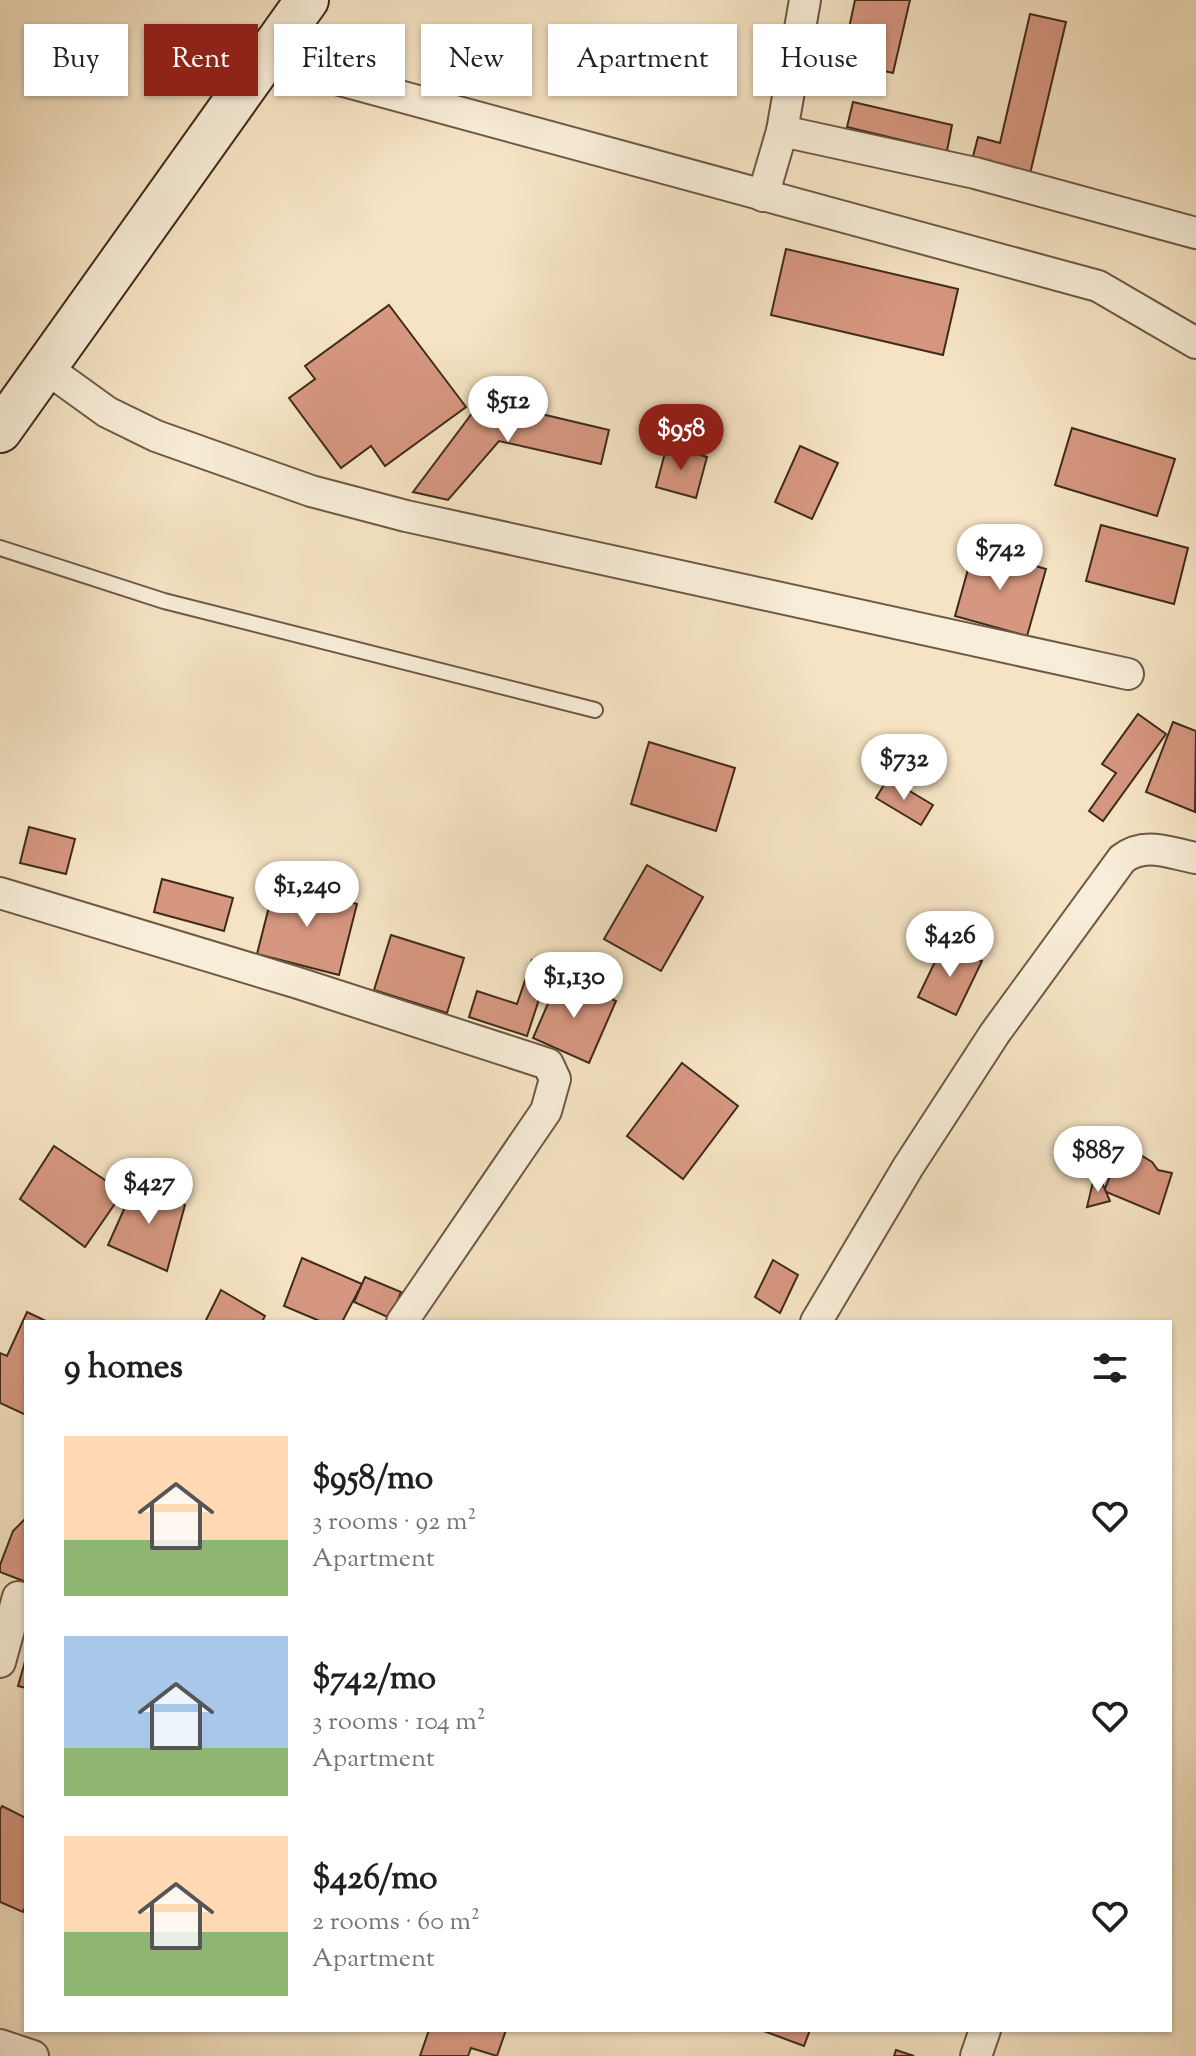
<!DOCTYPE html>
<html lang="en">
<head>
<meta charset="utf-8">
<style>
  body { margin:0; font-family:"Sorts Mill Goudy",serif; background:#f6f6f6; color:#202124; height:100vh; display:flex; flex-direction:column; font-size:30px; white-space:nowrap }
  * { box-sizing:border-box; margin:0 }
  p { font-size:26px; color:#757577 }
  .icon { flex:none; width:44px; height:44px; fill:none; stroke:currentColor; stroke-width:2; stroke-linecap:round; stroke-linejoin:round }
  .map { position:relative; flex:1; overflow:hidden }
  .side { position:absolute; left:24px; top:1320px; width:1148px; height:712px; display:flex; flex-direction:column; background:#fff; border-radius:0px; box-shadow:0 2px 6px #0004 }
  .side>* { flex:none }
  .guide { position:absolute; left:24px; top:24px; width:1148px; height:72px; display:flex; gap:16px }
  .price { position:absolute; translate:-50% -68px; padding:0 18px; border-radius:28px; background:#fff; color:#222; font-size:26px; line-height:52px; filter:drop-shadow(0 2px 4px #0008) }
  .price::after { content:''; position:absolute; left:50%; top:48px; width:24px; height:18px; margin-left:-12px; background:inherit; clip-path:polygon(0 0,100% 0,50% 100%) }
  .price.selected { background:#8f2418; color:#fff }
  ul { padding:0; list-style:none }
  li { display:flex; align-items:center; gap:24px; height:200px; padding:0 40px }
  li span { display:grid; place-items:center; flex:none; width:224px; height:160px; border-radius:0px; color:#555 }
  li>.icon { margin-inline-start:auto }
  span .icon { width:96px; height:96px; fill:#fffc; stroke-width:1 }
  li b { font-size:34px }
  h2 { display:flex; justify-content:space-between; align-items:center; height:96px; padding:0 40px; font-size:34px }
  .tag { padding:0 28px; border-radius:0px; background:#fff; box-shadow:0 2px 6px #0004; font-size:28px; line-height:72px }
  .tag.selected { background:#8f2418; color:#fff }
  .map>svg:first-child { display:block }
  .building { fill:#d69780; stroke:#402b1b; stroke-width:2 }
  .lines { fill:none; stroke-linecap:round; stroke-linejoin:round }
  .lane-casing { stroke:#6d5945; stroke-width:18 }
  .street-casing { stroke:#6d5945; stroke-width:34 }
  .secondary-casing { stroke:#402b1b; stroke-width:46 }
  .lane { stroke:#f8edd8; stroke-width:14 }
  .street { stroke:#f8edd8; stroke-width:30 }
  .secondary { stroke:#f8edd8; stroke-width:42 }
</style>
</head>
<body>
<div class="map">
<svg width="1196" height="2056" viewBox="0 0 1196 2056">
  <rect width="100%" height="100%" fill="#f5e3c3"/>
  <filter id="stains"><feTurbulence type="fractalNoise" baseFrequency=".0025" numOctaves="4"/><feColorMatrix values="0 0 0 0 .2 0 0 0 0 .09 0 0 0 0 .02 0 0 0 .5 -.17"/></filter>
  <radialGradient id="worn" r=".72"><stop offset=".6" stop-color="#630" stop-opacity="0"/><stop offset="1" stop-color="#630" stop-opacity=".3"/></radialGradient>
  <g class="building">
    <path d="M855,0H910L893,73L842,61Z"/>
    <path d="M1030,14L1066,22L1029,178L971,164L978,137L1000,143Z"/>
    <path d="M853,102L952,125L947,151L847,127Z"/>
    <path d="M786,249L958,289L943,355L771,315Z"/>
    <path d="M389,305L466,407L385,466L371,446L341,468L289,398L315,379L305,366Z"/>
    <path d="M482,400L609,430L601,464L499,441L448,500L413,492Z"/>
    <path d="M1072,428L1175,459L1157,516L1055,485Z"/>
    <path d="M667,445L707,457L696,498L656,487Z"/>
    <path d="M800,446L838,463L812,519L775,502Z"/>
    <path d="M1101,525L1188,548L1174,604L1086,581Z"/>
    <path d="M974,548L1046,569L1027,636L955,616Z"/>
    <path d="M1138,714L1166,734L1103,821L1089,811L1116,773L1102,764Z"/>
    <path d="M1173,722L1196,731L1195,812L1146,792Z"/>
    <path d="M649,742L735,768L716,831L631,804Z"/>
    <path d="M888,778L933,805L921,825L876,798Z"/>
    <path d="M29,827L75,839L66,874L20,863Z"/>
    <path d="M647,865L703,897L661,971L604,939Z"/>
    <path d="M162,879L233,898L224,931L154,912Z"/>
    <path d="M275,883L357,904L339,975L257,954Z"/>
    <path d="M391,935L464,958L447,1013L374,990Z"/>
    <path d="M944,943L982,961L956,1015L918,997Z"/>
    <path d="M532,960L550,966L527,1036L469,1017L477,991L517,1004Z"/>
    <path d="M560,976L616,1001L589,1063L533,1038Z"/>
    <path d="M682,1063L738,1106L683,1179L627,1136Z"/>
    <path d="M1123,1144L1152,1162L1158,1170L1172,1173L1159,1214L1104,1191Z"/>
    <path d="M54,1146L123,1192L85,1247L20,1199Z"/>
    <path d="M138,1178L185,1205L167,1271L108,1245Z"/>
    <path d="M1100,1178L1110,1201L1087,1207L1093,1182Z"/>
    <path d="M302,1258L362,1284L342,1322H322L284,1306Z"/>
    <path d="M773,1260L798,1275L780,1313L755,1297Z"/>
    <path d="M365,1277L401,1292L390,1318L354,1302Z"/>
    <path d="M221,1290L265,1316L262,1322H205Z"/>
    <path d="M27,1312L48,1322H26V1415L0,1403V1353L7,1356Z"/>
    <path d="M26,1518V1582L0,1572V1565L13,1531Z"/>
    <path d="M26,1658V1688L18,1686Z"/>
    <path d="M2,1806L26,1818V1905L23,1912L0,1902V1810Z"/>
    <path d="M429,2030H506L497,2056L471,2048L468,2056H420Z"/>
    <path d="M761,2030H810L804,2046Z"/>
    <path d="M896,2050L914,2056H894Z"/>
  </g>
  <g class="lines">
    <defs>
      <path id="lane" d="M0,548L164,601L595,710"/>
      <g id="street">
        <path d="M263,59L1098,286L1196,343"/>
        <path d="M782,131L975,173L1196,233"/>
        <path d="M763,196L782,131L805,0"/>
        <path d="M46,368L107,412L156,436L311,491L406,516L1128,674"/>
        <path d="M0,893L298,983L548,1064L555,1079L546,1111L402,1322"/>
        <path d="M816,1322L908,1167L995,1033L1122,859C1145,841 1169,853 1196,858"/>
        <path d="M0,1662L18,1597"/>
        <path d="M0,2045L33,2056"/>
        <path d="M976,2056L985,2030"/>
      </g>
      <path id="secondary" d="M0,431L307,0"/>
    </defs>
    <use href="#lane" class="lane-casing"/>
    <use href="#street" class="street-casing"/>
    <use href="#secondary" class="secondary-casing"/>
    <use href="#lane" class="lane"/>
    <use href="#street" class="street"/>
    <use href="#secondary" class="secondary"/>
  </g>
  <rect width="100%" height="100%" filter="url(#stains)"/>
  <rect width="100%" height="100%" fill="url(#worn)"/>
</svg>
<b class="price" style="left:508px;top:444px">$512</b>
<b class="price selected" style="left:681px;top:472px">$958</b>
<b class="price" style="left:1000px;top:592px">$742</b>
<b class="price" style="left:904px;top:802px">$732</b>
<b class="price" style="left:307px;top:929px">$1,240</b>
<b class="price" style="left:950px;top:979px">$426</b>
<b class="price" style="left:574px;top:1020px">$1,130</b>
<b class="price" style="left:1098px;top:1194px">$887</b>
<b class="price" style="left:149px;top:1226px">$427</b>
<div class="guide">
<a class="tag">Buy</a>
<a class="tag selected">Rent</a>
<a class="tag">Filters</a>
<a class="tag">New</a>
<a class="tag">Apartment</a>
<a class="tag">House</a>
</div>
<section class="side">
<h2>9 homes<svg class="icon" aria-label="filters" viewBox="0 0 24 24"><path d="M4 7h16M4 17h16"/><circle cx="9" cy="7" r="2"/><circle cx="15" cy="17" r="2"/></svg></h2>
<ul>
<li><span style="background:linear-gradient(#ffd9b3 65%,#8fb573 0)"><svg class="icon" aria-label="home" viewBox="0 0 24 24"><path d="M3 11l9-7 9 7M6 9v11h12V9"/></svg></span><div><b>$958/mo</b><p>3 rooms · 92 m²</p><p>Apartment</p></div><svg class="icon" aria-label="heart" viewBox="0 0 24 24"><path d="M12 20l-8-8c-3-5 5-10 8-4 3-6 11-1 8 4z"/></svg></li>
<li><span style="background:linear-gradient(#a9c7e8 70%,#8fb573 0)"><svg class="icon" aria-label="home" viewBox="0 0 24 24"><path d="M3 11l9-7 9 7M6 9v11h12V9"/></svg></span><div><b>$742/mo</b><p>3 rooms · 104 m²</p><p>Apartment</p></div><svg class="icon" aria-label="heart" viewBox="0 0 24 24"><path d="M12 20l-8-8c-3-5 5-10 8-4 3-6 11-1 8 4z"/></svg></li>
<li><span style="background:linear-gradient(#ffd9b3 60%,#8fb573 0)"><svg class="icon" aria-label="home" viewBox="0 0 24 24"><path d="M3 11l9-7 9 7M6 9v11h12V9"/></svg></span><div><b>$426/mo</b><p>2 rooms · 60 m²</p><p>Apartment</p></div><svg class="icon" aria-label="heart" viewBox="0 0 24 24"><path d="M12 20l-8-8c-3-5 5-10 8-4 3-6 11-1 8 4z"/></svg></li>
</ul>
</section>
</div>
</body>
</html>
